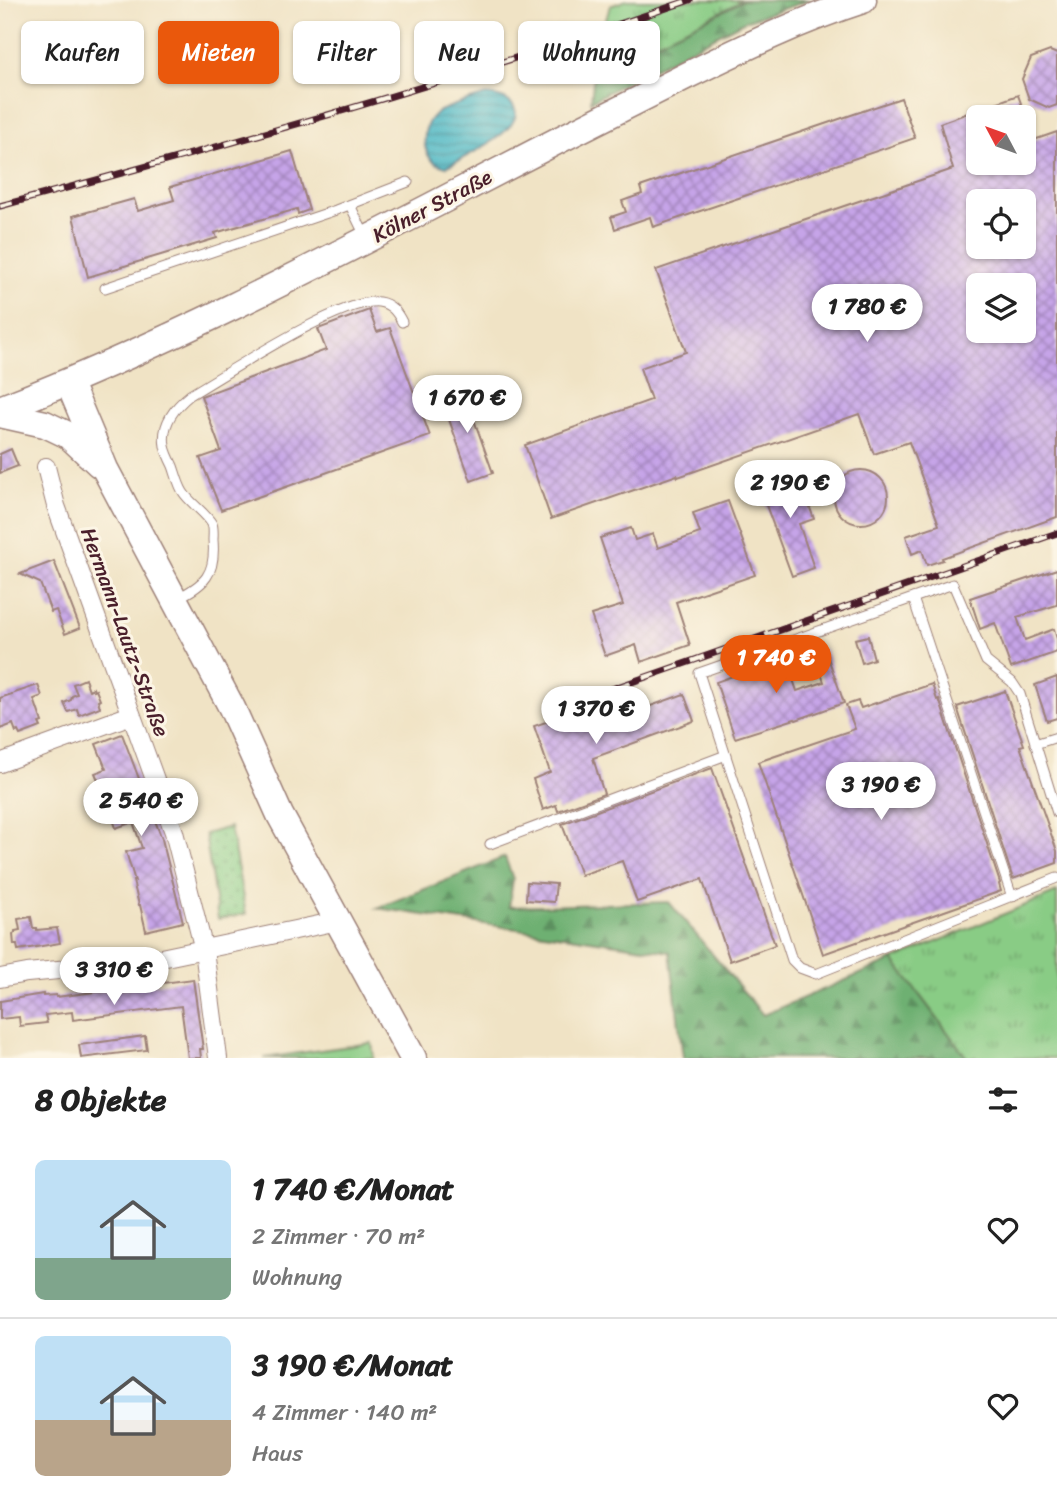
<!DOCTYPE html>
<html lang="de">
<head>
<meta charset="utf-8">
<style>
  body { margin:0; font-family:Sriracha,sans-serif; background:#f2f2f2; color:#222; height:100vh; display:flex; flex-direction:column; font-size:26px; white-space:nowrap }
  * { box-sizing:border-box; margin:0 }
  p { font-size:23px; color:#767676 }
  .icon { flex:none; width:38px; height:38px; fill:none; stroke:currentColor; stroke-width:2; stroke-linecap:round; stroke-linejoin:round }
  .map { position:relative; height:1058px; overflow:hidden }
  .drawer { display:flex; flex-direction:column; background:#fff; flex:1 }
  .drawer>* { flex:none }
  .guide { position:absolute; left:21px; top:21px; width:700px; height:63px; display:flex; gap:14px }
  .needle { width:46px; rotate:311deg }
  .buttons { position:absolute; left:966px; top:105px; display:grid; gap:14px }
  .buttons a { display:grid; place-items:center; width:70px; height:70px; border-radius:10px; background:#fff; box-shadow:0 2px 5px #0004; font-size:35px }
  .price { position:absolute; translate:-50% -60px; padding:0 16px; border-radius:24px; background:#fff; color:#222; font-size:23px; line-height:46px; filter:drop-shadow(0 2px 4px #0008) }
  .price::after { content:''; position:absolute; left:50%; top:42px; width:21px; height:16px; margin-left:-10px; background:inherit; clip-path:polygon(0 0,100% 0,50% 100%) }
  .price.current { background:#ea580c; color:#fff }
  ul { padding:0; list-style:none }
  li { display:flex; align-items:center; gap:21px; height:175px; padding:0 35px }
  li+li { border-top:2px solid #e0e0e0 }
  li span { display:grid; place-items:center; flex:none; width:196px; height:140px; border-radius:10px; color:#555 }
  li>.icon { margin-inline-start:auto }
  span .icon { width:84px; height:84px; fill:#fffc; stroke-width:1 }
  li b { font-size:30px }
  h2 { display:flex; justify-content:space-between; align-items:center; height:84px; padding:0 35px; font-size:30px }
  .tag { padding:0 24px; border-radius:10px; background:#fff; box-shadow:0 2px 5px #0004; font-size:24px; line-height:63px }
  .tag.current { background:#ea580c; color:#fff }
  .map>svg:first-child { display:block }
  .grass { fill:url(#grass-tufts); stroke:#6a7658; stroke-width:2 }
  .forest { fill:url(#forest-firs); stroke:#5c684e; stroke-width:2 }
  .park { fill:url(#park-dots); stroke:#6a7658; stroke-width:2 }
  .pitch { fill:#89cc85; stroke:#6a7658; stroke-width:2 }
  .water { fill:url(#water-rules); stroke:#4a6b78; stroke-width:2 }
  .building { fill:url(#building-cross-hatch); fill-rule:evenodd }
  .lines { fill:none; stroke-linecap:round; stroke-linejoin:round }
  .service-casing { stroke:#9d8178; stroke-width:11 }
  .minor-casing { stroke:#9d8178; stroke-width:20 }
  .secondary-casing { stroke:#9d8178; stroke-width:29 }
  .service { stroke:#fff; stroke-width:9 }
  .minor { stroke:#fff; stroke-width:18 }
  .secondary { stroke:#fff; stroke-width:26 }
  .rail-casing { stroke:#4a1f2b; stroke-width:7 }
  .rail { stroke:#fcf5e5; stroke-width:4.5; stroke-dasharray:13; stroke-linecap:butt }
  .labels { text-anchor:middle; stroke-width:6; stroke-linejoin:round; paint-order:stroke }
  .street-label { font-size:21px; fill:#4a1f2b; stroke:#fcf5e5 }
</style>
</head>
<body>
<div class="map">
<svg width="1057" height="1058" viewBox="0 0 1057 1058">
  <defs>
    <pattern id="grass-tufts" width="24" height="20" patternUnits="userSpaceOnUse" patternTransform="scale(1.75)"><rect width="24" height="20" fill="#89cc85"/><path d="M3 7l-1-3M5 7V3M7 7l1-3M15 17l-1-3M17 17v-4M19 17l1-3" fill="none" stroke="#72a56d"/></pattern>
    <pattern id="forest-firs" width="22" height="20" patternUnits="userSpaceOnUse" patternTransform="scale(1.75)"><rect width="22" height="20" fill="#6eb072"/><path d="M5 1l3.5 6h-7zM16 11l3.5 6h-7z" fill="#5c8f5e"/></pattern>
    <pattern id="park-dots" width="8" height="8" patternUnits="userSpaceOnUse" patternTransform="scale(1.75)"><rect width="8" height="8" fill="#89cc85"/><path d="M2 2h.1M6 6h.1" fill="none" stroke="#72a56d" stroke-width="1.8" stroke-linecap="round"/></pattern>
    <pattern id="water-rules" width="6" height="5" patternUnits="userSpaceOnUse" patternTransform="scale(1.75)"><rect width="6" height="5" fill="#4ab7c5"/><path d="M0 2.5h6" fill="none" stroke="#4094a0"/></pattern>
    <pattern id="building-cross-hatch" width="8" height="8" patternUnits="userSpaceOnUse" patternTransform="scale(1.75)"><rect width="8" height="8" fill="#c6a4e8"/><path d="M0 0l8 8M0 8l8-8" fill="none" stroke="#a385bc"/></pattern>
  </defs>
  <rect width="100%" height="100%" fill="#fcf5e5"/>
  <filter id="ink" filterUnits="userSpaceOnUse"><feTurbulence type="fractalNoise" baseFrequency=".0143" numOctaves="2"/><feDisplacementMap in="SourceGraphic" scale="14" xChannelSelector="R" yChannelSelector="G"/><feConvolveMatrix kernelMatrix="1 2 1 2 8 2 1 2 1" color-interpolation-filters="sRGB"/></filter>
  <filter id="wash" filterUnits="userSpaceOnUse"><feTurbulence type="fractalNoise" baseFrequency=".00686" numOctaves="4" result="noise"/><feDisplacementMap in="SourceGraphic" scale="28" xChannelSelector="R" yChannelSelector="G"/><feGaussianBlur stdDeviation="1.57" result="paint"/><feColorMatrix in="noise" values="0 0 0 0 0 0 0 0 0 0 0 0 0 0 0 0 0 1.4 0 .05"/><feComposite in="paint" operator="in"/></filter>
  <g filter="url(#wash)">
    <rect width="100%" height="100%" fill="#f0e3c5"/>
    <g class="grass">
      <path d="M627,0H743L719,13L594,72L601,37L610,6Z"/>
      <path d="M1057,892V1058H967L893,960Z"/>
    </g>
    <g class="forest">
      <path d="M743,0H810L745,21L591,101L594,72L719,13Z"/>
      <path d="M505,857L513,879L509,907L669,902L763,1015L893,960L967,1058H683L670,952L377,908Z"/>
    </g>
    <path class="park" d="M230,827L246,914L218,919L205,834Z"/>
    <path class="pitch" d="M372,1043L374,1058H264Z"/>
    <path class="water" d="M486,95C497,96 510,98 515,109C523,131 462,158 446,167C443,166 439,165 436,163C421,154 421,126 435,114C442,108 476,98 486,95Z"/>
    <g id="blocks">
      <g class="building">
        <path d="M1050,51L1057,54V105L1049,108L1029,99L1022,79L1031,58Z"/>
        <path d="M1018,95L1034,140L1057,132V517L942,558L943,560L927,565L922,550L912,554L906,536L939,525L909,442L874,454L859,414L678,477L677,475L551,519L525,445L651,400L640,368L686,352L656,270L953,169L940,123ZM978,117H1025L1024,118V163H978ZM978,201H1024V247H978ZM978,285H1024V331H978Z"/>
        <path d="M901,98L915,138L653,227L650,217L615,229L611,217L626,212L622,201L642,194L640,187Z"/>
        <path d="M292,151L309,210L298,214L297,209L215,233L217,238L88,277L73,216L134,199L138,211L174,200L170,187Z"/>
        <path d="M369,310L377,332L390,328L430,436L221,510L200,458L221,451L201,396L326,350L318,329Z"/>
        <path d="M463,389L493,473L471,481L441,397Z"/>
        <path d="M11,449L18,466L0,473V454Z"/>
        <circle cx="861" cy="497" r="27"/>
        <path d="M797,473L814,519L799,524L814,568L792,576L759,486Z"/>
        <path d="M728,501L755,575L676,602L690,645L641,662L636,645L605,656L591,615L623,605L600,538L631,528L635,540L653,534L658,548L700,533L693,513Z"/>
        <path d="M54,561L80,628L65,634L56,610L51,612L40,583L20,574Z"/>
        <path d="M1057,569V605L1017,617L1025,640L1054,629L1057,639V652L1011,668L995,623L980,629L970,598Z"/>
        <path d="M868,636L874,659L862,663L855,639Z"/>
        <path d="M825,649L844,703L796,720L795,719L735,738L716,682L774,661L772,655L783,651L797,691L824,682L814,653Z"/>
        <path d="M1057,677V718L1047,721L1035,685Z"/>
        <path d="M85,679L89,690L93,688L94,691L96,690L100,700L98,701L100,707L79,715L77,709L68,712L64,703L71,700L72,696L77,694L73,684Z"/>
        <path d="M932,684L937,700L939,699L1000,883L999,884L1001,891L823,954L758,762L855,729L846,705L858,701L861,708Z"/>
        <path d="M38,685L42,696L34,699L42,722L39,723L41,727L20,735L18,731L16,732L13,724L0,729V698Z"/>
        <path d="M1005,691L1024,745L1020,746L1057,851V863L1013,879L957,707Z"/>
        <path d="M684,694L694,721L593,758L604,794L558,811L556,805L543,810L533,779L550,772L534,726L613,699L620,717Z"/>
        <path d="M122,734L162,839L183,922L146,931L140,905H139L133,881H135L126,852L142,848L133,822L116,828L111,813L127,808L117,782L101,787L95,773L106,769L96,744Z"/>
        <path d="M712,768L775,945L730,961L702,879L637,902L622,861L581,875L562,824Z"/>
        <path d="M527,882L556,884L554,902L526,900Z"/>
        <path d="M31,917L33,928H37V930L57,928L60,943L18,950L17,945H14L13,934L15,933V931L20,930L18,919Z"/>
        <path d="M193,979L203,1049H200L201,1058H188L181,1006L73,1020L72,1012L45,1015L47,1023L20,1026L19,1017L0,1019V1001L43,994V996L56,995V997Z"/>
        <path d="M145,1036L147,1050L81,1058L79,1045Z"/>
      </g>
    </g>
  </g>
  <g filter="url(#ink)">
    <use href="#blocks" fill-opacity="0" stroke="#9d8178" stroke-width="2"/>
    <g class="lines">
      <defs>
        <g id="service">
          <path d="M350,205L366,238"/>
          <path d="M105,288L336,210L408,182"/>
          <path d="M913,598L1012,897"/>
          <path d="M176,599C205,584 216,575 213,540C213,536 214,528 212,524C207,514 189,502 183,492C178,484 176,474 173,466C170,460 166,452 165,446C161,424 175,407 190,395C226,374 343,297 379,302C391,304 397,312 402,322"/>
          <path d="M1035,744L1057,737"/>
          <path d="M1057,813L1020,694L1012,682L986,661L953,584L699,673L792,960L800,968L816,974L1057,878"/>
          <path d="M490,844L726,755"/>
        </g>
        <g id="minor">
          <path d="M46,467L56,506L174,832L204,950L218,1058"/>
          <path d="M0,763L131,715"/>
          <path d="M0,978L27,973L142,962L338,921"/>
        </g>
        <g id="secondary">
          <path d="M69,383L105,469L232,708L280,815L413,1058"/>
          <path d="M0,409C192,335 374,235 557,141C599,120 642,98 684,77C743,48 801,20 863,0"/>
          <path d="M0,414L45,424L68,435L99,464"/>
        </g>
      </defs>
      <use href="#service" class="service-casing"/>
      <use href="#minor" class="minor-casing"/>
      <use href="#secondary" class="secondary-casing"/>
      <use href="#service" class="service"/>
      <use href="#minor" class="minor"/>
      <use href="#secondary" class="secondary"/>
      <defs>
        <g id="rail">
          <path d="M0,206C232,144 463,79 690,0"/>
          <path d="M569,704L1057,533"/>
        </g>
      </defs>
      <use href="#rail" class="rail-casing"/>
      <use href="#rail" class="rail"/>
    </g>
  </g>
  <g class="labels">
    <g class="street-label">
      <text transform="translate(432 206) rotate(-28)" y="7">Kölner Straße</text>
      <text transform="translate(125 632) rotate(70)" y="7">Hermann-Lautz-Straße</text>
    </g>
  </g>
</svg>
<div class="buttons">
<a><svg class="needle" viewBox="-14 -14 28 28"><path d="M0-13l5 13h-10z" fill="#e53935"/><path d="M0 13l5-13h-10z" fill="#767676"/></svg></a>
<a><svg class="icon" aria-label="locate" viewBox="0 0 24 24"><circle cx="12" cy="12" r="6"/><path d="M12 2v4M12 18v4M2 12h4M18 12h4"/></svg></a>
<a><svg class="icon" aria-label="layers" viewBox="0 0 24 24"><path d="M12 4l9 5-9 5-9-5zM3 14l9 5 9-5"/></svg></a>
</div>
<b class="price" style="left:867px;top:344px">1 780 €</b>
<b class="price" style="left:467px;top:435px">1 670 €</b>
<b class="price" style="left:790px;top:520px">2 190 €</b>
<b class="price current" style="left:776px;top:695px">1 740 €</b>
<b class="price" style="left:596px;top:746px">1 370 €</b>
<b class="price" style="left:881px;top:822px">3 190 €</b>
<b class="price" style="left:141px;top:838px">2 540 €</b>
<b class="price" style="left:114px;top:1007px">3 310 €</b>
<div class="guide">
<a class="tag">Kaufen</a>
<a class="tag current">Mieten</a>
<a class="tag">Filter</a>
<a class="tag">Neu</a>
<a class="tag">Wohnung</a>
</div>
</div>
<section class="drawer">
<h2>8 Objekte<svg class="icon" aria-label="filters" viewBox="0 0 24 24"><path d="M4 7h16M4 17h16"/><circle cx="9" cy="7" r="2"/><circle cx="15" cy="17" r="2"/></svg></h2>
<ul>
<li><span style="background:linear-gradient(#bfe0f5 70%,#7fa58c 0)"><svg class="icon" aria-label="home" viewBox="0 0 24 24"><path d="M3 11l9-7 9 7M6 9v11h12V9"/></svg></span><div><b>1 740 €/Monat</b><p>2 Zimmer · 70 m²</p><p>Wohnung</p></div><svg class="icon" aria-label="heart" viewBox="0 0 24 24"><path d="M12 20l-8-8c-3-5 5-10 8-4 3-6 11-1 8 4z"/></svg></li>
<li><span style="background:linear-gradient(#bfe0f5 60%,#b9a48a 0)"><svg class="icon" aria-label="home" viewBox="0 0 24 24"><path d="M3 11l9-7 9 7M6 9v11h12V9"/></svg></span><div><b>3 190 €/Monat</b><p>4 Zimmer · 140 m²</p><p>Haus</p></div><svg class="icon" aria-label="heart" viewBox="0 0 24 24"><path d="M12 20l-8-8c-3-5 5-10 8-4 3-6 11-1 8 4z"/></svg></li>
</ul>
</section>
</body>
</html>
